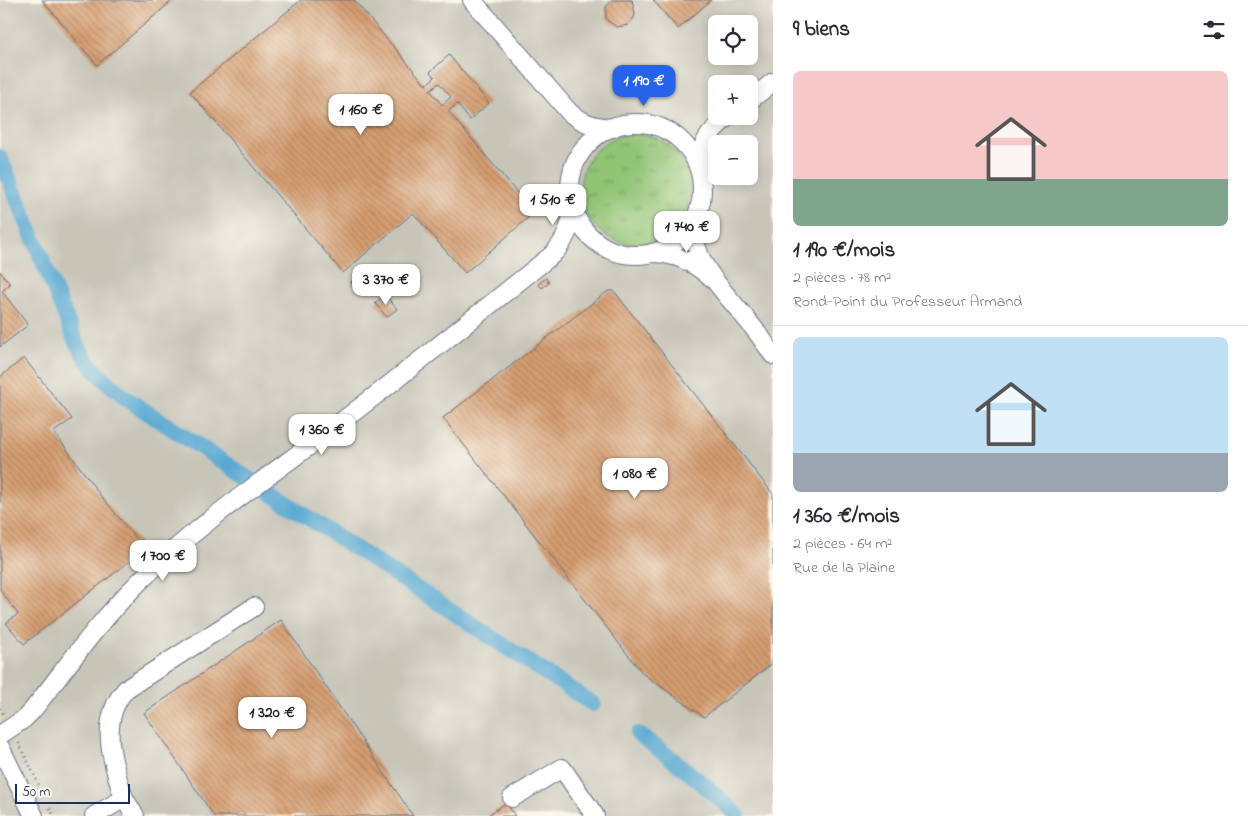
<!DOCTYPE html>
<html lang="fr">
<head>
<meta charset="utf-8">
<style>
  body { margin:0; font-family:"Indie Flower",sans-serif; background:#f7f7f7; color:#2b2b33; height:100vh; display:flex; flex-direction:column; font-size:19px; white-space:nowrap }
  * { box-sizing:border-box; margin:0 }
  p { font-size:16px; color:#7c7c81 }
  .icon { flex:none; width:28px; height:28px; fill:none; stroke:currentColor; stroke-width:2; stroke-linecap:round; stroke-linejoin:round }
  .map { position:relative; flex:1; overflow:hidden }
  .side { display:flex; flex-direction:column; background:#fff; width:475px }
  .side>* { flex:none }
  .tools { position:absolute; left:708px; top:15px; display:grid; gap:10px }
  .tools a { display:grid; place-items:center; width:50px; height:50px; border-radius:8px; background:#fff; box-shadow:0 2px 12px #0003; font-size:25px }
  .scale { position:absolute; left:15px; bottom:12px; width:115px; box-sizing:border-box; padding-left:5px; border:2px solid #1b2f5e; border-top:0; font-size:14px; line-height:18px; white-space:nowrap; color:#1b2f5e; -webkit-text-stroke:4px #fbf7ec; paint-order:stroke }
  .price { position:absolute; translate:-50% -42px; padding:0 11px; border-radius:10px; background:#fff; color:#222; font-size:16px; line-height:32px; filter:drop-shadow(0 1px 2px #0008) }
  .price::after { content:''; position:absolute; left:50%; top:30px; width:15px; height:11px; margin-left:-8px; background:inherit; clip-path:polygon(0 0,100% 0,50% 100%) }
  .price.active { background:#2563eb; color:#fff }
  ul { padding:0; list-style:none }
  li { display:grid; align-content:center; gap:10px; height:265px; padding:0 20px }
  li+li { border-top:1px solid #e1e1e2 }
  li span { display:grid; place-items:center; height:155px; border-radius:8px; color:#555 }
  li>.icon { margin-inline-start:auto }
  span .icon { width:90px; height:90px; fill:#fffc; stroke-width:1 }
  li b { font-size:21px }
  h2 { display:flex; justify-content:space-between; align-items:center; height:60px; padding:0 20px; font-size:21px }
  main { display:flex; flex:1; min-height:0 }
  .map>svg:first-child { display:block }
  .industrial { fill:#c6c5b8; fill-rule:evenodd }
  .grass { fill:url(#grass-tufts); stroke:#567a6a }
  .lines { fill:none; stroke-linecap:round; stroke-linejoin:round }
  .canal { stroke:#58a8d2; stroke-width:16 }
  .building { fill:url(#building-back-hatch); fill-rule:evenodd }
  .minor-casing { stroke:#676e83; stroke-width:20 }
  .path { stroke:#676e83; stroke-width:2.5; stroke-dasharray:1 4; stroke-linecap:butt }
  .minor { stroke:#fff; stroke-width:18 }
</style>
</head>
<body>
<main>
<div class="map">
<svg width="773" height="816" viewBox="0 0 773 816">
  <defs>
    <pattern id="grass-tufts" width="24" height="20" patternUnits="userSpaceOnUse" patternTransform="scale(1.25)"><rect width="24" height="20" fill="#91c475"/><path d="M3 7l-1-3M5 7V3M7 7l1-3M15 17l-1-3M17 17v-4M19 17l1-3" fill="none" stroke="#76a063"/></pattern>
    <pattern id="building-back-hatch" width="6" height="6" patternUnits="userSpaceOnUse" patternTransform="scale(1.25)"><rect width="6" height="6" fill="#d59d70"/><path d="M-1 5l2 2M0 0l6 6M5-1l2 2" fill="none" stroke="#ac805f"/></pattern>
  </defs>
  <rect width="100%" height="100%" fill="#fbf7ec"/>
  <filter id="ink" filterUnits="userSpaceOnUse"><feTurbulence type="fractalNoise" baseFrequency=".02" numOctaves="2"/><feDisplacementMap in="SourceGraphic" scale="10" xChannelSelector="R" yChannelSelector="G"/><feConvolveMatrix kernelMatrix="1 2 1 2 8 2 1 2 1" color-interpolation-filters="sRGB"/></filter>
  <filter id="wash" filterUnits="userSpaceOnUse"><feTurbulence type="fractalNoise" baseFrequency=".0096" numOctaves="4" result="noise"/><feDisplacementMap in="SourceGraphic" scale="20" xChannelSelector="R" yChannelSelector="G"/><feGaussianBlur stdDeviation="1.12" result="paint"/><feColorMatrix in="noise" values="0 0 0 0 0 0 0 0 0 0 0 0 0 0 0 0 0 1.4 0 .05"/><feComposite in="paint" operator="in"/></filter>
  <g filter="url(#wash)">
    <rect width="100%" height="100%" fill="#f4e2c8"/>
    <path class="industrial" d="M0,0H773V816H0ZM716,24H749V56H716ZM716,84H749V116H716ZM716,144H749V176H716Z"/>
    <circle class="grass" cx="635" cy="189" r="55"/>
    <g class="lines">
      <g class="canal">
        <path d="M0,157L76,342L86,359L99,375L127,399L593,704"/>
        <path d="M638,734C673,759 707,785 738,816"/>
      </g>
    </g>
    <g id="blocks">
      <g class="building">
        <path d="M42,0H173L97,65Z"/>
        <path d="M301,0H354L426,85L435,77L430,72L449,55L489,103L470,120L457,104L448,111L529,207V217L465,273L413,213L343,273L190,92ZM439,83L451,97L442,105L430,90Z"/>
        <path d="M612,0H632L635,14L634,18L628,25L617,27L608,21L606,17V7Z"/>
        <path d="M653,0H711L678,29Z"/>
        <path d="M0,271L10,284L2,291L28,325L0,347Z"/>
        <path d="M361,274L367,280L357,289L351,282Z"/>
        <path d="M546,278L549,283L542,288L538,284Z"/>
        <path d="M608,291H614L773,494V663L704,717L643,674L443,418Z"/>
        <path d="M385,295L397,309L387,317L375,303Z"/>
        <path d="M24,358L72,419L54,432L101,496L145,549L24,644L6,623L18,614L0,590V377Z"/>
        <path d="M281,620L413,816H214L144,713Z"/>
        <path d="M506,803L515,816H487Z"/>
      </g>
    </g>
  </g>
  <g filter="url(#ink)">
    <use href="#blocks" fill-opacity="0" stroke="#676e83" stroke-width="1"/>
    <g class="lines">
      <defs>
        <g id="minor">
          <path d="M472,0L570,113C585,124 595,127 613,128"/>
          <path d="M749,101L773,82"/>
          <circle cx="636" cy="189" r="66"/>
          <path d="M699,169C699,144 710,131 729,116"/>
          <path d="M696,218C686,255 722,289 743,315C754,328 764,341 773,355"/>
          <path d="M653,253C676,254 691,261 709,276"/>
          <path d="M0,735L24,719L31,712C67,667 99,621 140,581C201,521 273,474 341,422C412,368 482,311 552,255C566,241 571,226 573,206"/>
          <path d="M0,747L34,816"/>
          <path d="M124,798C112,763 98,720 126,689L254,607"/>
          <path d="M512,798L562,768L595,816"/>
          <path d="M94,816L124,798L135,816"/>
        </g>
      </defs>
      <use href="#minor" class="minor-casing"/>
      <g class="path">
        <path d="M0,708L3,714"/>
        <path d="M19,743L39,785"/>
        <path d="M50,808L54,816"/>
      </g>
      <use href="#minor" class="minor"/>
    </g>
  </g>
</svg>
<div class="tools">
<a><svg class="icon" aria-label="locate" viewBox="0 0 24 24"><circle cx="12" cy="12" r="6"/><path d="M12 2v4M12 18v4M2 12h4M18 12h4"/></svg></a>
<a>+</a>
<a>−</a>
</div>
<div class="scale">50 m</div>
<b class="price active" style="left:644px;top:107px">1 190 €</b>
<b class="price" style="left:361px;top:136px">1 160 €</b>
<b class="price" style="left:553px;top:226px">1 510 €</b>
<b class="price" style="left:687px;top:253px">1 740 €</b>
<b class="price" style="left:386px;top:306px">3 370 €</b>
<b class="price" style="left:322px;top:456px">1 360 €</b>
<b class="price" style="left:635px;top:500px">1 080 €</b>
<b class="price" style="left:163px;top:582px">1 700 €</b>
<b class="price" style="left:272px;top:739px">1 320 €</b>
</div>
<section class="side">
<h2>9 biens<svg class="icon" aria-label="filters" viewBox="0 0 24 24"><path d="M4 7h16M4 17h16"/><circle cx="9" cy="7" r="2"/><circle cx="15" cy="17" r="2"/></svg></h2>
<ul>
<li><span style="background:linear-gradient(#f6c9c9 70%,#7fa58c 0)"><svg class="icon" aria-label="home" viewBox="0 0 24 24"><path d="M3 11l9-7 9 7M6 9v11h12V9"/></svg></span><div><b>1 190 €/mois</b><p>2 pièces · 78 m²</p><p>Rond-Point du Professeur Armand</p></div></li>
<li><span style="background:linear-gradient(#bfe0f5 75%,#9aa5b1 0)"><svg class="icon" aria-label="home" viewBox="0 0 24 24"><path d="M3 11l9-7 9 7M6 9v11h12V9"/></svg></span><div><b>1 360 €/mois</b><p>2 pièces · 64 m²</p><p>Rue de la Plaine</p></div></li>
</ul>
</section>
</main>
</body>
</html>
